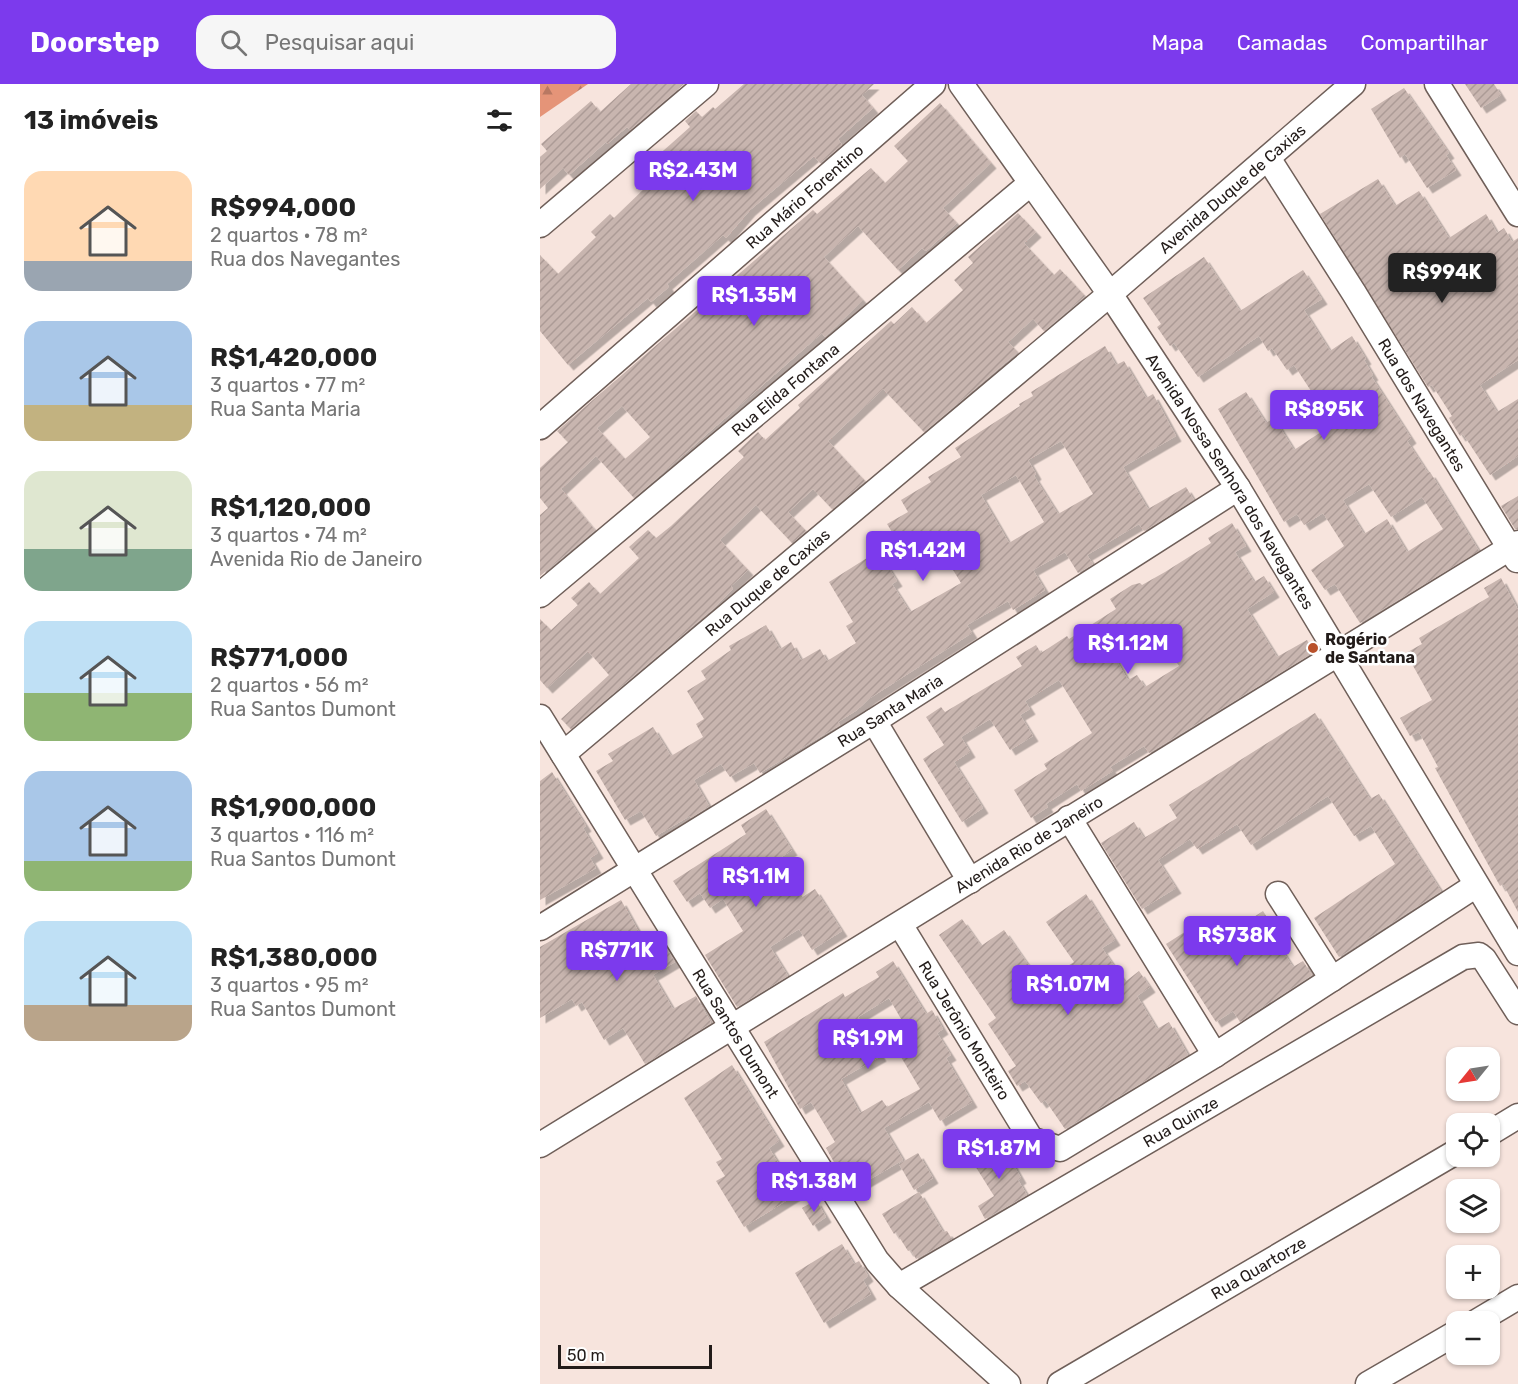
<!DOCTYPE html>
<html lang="pt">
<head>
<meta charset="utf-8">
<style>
  body { margin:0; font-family:Rubik,sans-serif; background:#f6f6f6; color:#222; height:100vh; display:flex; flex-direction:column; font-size:22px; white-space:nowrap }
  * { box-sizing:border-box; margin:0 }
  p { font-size:20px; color:#767676 }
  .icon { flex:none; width:33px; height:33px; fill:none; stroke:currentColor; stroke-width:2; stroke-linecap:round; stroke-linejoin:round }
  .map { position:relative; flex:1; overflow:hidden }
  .sheet { display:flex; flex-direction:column; background:#fff; width:540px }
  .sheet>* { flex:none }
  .needle { width:39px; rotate:240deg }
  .fabs { position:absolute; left:906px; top:963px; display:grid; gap:12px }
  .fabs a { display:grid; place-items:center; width:54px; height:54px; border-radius:12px; background:#fff; box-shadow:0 2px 4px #0004; font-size:30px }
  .scale { position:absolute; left:18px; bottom:15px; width:154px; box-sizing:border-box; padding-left:6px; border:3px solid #221b19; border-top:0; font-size:16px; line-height:21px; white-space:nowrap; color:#221b19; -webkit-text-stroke:4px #fff; paint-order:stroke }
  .price { position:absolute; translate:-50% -51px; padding:0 14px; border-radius:6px; background:#7c3aed; color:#fff; font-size:20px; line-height:39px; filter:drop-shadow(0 2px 3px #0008) }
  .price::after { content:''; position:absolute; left:50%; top:36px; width:18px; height:14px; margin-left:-9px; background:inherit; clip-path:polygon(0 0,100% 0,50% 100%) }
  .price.current { background:#222; color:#fff }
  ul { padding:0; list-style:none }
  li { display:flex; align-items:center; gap:18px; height:150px; padding:0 24px }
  li span { display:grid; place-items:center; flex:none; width:168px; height:120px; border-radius:18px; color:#555 }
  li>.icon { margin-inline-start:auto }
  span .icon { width:72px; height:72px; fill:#fffc; stroke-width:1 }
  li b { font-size:26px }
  h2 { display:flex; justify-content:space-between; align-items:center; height:72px; padding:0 24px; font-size:26px }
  header { display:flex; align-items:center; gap:36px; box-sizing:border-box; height:84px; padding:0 30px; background:#7c3aed; color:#fff }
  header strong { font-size:28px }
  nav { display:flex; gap:33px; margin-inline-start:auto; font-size:21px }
  .search { width:420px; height:54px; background:#f6f6f6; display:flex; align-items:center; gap:15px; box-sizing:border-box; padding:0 21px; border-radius:18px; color:#767676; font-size:22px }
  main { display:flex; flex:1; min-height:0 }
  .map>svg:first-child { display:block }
  .forest { fill:url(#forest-firs) }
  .building { fill:url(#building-hatch); fill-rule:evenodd; filter:url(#shadow) }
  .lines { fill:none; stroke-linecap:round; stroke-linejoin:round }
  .street-casing { stroke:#6f5f59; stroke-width:27 }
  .street { stroke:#fff; stroke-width:24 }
  .poi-dot { fill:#b9512b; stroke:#fff; stroke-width:2 }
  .labels { text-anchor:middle; stroke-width:5; stroke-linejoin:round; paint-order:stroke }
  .street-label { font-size:16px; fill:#221b19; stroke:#fff }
  .poi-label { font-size:16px; font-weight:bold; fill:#221b19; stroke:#fff; text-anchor:start }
</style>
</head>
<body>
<header>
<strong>Doorstep</strong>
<div class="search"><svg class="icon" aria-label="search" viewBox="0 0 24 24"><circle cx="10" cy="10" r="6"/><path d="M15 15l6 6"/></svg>Pesquisar aqui</div>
<nav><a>Mapa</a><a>Camadas</a><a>Compartilhar</a></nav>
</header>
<main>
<section class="sheet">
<h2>13 imóveis<svg class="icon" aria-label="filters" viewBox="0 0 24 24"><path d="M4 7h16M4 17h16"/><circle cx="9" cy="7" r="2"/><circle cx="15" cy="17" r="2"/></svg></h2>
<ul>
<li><span style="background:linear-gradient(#ffd9b3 75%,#9aa5b1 0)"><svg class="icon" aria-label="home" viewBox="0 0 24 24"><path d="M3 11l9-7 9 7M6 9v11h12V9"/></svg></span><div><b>R$994,000</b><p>2 quartos · 78 m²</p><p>Rua dos Navegantes</p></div></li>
<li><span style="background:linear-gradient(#a9c7e8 70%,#c2b280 0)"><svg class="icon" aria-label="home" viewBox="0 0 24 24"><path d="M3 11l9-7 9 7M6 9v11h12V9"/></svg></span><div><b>R$1,420,000</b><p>3 quartos · 77 m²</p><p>Rua Santa Maria</p></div></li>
<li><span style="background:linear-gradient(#dfe7d0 65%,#7fa58c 0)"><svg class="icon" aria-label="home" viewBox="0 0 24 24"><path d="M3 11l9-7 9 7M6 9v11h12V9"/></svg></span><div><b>R$1,120,000</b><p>3 quartos · 74 m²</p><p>Avenida Rio de Janeiro</p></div></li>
<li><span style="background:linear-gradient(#bfe0f5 60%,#8fb573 0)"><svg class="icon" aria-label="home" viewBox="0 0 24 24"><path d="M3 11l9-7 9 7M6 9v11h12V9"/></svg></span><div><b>R$771,000</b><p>2 quartos · 56 m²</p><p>Rua Santos Dumont</p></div></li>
<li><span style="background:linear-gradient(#a9c7e8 75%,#8fb573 0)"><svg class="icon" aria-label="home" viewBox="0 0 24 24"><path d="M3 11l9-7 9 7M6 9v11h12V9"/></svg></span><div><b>R$1,900,000</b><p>3 quartos · 116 m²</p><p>Rua Santos Dumont</p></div></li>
<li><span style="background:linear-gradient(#bfe0f5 70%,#b9a48a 0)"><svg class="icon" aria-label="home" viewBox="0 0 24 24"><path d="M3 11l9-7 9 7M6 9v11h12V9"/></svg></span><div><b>R$1,380,000</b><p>3 quartos · 95 m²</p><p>Rua Santos Dumont</p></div></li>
</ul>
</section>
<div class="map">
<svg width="978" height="1300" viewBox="0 0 978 1300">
  <defs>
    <pattern id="forest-firs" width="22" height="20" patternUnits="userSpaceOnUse" patternTransform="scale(1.5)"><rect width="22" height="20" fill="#e59478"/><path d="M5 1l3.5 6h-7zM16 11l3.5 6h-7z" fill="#b97862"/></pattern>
    <pattern id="building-hatch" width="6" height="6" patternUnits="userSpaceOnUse" patternTransform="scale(1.5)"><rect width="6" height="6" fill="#c8b5af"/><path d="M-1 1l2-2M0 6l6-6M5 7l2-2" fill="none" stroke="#ac9b96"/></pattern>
    <filter id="shadow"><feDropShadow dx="5.5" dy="5.5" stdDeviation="0" flood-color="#0004"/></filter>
  </defs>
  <rect width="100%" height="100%" fill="#f7e4dd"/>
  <path class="forest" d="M0,0H48L0,33Z"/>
  <g class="building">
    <path d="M91,0H144L90,46L87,43L67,60L66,58L29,91L23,84L0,105V73L7,67L1,60L51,17L60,28Z"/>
    <path d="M204,0H334L322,11L333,24L298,55L302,61L280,79L274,72L210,126L186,154L183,151L127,200L129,203L111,218L108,214L28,281L0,247V171L18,190L56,153L51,148L70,130L74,134L106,103L96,91L150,43L145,37L156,27L162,33L173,23L175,25Z"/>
    <path d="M925,0H954L961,11L941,24Z"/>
    <path d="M864,4L909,69L906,71L916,86L887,104L865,70L860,74L831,25Z"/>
    <path d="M400,19L451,79L403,124L417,139L386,167L382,164L358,186L318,142L284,173L323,216L285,253L282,249L94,414L56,372L21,405L55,446L0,492V431L8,424L0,414V384L28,358L17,347L273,126L277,130L331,84L345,99L368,77L354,62ZM82,322L110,353L85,375L57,344Z"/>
    <path d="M838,95L855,122L879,107L909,154L946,130L957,149L964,144L972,158L978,154V276L940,301L957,328L978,315V372L950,391L923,350L920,352L909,334L912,332L892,301L888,303L780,130Z"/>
    <path d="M478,129L496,148L484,159L514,191L520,185L545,212L504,247L493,235L468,258L478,268L384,348L343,305L288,357L325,397L292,425L273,405L248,428L266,447L252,459L216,421L180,456L208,486L191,502L193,505L174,524L31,645L21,635L69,591L48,567L7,604L0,596V535L11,546L38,521L31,514L49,498L60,510L99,474L89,463L108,446L116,454L131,442L204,373L198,367L218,348L225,356L260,324L258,321L351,237L354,240L372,223L386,239L423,206L414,196L433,179L428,173Z"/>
    <path d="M664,173L700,227L763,186L782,215L764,226L790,267L812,252L826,275L824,276L833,291L831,292L871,354L867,357L888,389L890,388L939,467L820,539L795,500L785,506L771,486L804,462L783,429L764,441L757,430L744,438L678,325L706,308L726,339L734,334L754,366L787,344L766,314L773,310L754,281L747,286L732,264L728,267L719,252L658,293L634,259L630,262L617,243L621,240L603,214ZM829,400L851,433L882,413L903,445L867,468L847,435L824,450L803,416Z"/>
    <path d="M565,262L576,281L584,277L606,314L613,310L636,352L583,383L608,425L646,403L654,416L604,447L599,440L547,471L553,480L538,489L525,468L493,486L505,506L473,526L468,517L427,541L432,549L330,614L317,626L298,638L300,641L220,689L214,679L190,693L181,680L154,696L169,722L151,734L150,732L116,752L101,727L85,736L56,687L73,677L68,670L113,643L131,672L163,653L156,640L164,635L147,607L166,595L161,587L191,566L189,562L226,541L240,565L251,558L261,576L280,565L287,577L316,559L306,542L313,538L289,498L338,467L357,497L352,500L370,528L421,499L410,481L416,478L398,448L385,456L382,452L362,464L347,440L368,428L361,416L391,398L388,393L421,373L415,364L480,322L479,320L493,312L491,308ZM521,357L553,410L518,430L494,392L496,390L488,376ZM476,391L504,438L469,459L441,411Z"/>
    <path d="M978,412V445H975L961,422Z"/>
    <path d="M692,439L706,462L695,468L714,498L724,492L734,508L707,525L737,573L767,556L774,568L609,669L604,662L570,683L573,687L541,707L537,700L506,720L508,723L491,734L474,706L507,685L504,680L552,649L519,596L485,617L490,625L480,631L493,652L470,666L450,635L421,653L430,668L414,678L443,724L422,738L383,675L404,661L386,633L401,623L405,628L482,582L476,573L496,561L501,569L527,552L529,555L576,525L570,515L592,501L600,499L602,501L625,488L671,459L668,454ZM613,542L639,582L605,603L597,591L588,596L572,569Z"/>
    <path d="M961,494L978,526V828L963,800L960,802L895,684L898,683L879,648L870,652L860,634L892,616L866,569L882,560L879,554L949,513L944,504Z"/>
    <path d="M775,629L830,715L839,710L901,807L799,873L774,834L855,780L831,742L814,752L788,712L711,761L697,740L657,765L650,755L618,776L636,804L602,825L561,759L594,738L604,754L637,734L629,721Z"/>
    <path d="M12,688L46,742L43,744L58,769L50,774L56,784L0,816V697Z"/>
    <path d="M226,725L252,766L237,776L261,814L275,805L302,847L272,866L259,845L230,863L248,892L197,923L165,871L203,847L183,815L170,824L160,809L147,818L133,797L206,750L201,741Z"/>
    <path d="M546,810L575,856L562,864L585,898L599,887L610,903L597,912L617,945L629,938L648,971L525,1045L505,1016L501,1019L485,997L477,1002L468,987L476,982L448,940L456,934L399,851L422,835L441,862L464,846L501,899L534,878L506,838Z"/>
    <path d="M81,816L101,852L109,847L117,860L122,857L135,878L113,891L133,925L156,912L171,939L105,980L83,944L64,956L42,918L36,922L32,915L0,934V863Z"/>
    <path d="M723,827L735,846L731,849L753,883L763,877L772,891L700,938L693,927L676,938L626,860L665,835L679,856Z"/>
    <path d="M353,877L386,930L392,926L403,945L397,949L411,971L406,974L432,1018L400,1037L389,1018L344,1044L363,1076L310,1107L286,1064L295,1058L271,1018L260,1025L224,958L303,909L305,913L339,893L336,888ZM349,914L377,963L361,973L380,1005L347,1023L342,1016L320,1029L301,995L341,972L318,933Z"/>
    <path d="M192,981L239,1057L229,1064L257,1110L204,1143L176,1097L185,1092L176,1078L182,1075L144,1014Z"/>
    <path d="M461,1059L481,1094L478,1096L487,1111L445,1135L438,1122L454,1112L432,1077Z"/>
    <path d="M378,1069L393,1094L374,1106L359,1080Z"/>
    <path d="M379,1108L403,1148L407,1147L412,1155L376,1175L371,1166L368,1167L356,1148L354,1150L342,1130Z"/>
    <path d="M276,1116L286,1133L273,1142L262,1124Z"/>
    <path d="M302,1160L314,1180L319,1177L328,1192L323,1196L331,1210L284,1239L255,1189Z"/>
  </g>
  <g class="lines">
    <defs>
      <g id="street">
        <path id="s1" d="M421,0L570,210L698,404L978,869"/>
        <path d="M897,0L978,130"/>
        <path id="s2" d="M728,74L814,209L977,476"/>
        <path d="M0,141L166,0"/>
        <path id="s3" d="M0,343L393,0"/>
        <path id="s4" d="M0,511L491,99"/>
        <path id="s5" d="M0,633L337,1177L359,1202L468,1300"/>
        <path d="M334,637L430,797"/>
        <path id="s6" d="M23,670L570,210L813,0"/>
        <path d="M529,734L675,971"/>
        <path d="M738,810L792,895"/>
        <path id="s7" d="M361,842L491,1055L520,1065L675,971L935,802"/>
        <path id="s8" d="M0,844L334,637L698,404"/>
        <path d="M950,1049L978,1032"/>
        <path id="s9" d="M0,1061L978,459"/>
        <path id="s10" d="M359,1202L923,873L939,871L944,875L978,928"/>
        <path d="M936,1238L978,1213"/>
        <path id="s11" d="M520,1300L916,1068"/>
        <path d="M828,1300L916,1249"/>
      </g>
    </defs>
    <use href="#street" class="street-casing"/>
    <use href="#street" class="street"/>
  </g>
  <circle class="poi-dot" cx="773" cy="564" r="6"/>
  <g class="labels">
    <g class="street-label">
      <text dy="6" stroke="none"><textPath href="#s6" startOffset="876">Avenida Duque de Caxias</textPath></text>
      <text dy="6" stroke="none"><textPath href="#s3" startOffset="351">Rua Mário Forentino</textPath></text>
      <text dy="6" stroke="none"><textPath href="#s4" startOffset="320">Rua Elida Fontana</textPath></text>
      <text dy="6" stroke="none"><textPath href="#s2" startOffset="291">Rua dos Navegantes</textPath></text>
      <text dy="6" stroke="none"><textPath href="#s1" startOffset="480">Avenida Nossa Senhora dos Navegantes</textPath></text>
      <text dy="6" stroke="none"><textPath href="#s6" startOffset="267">Rua Duque de Caxias</textPath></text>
      <text dy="6" stroke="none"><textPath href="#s8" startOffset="412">Rua Santa Maria</textPath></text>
      <text dy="6" stroke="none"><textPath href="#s9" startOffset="574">Avenida Rio de Janeiro</textPath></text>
      <text dy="6" stroke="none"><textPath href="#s7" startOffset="122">Rua Jerônio Monteiro</textPath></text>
      <text dy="6" stroke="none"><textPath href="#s5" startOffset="372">Rua Santos Dumont</textPath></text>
      <text dy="6" stroke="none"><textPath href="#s10" startOffset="326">Rua Quinze</textPath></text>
      <text dy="6" stroke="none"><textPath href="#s11" startOffset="230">Rua Quartorze</textPath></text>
    </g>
    <g class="poi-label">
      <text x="785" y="561">Rogério<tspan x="785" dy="18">de Santana</tspan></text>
    </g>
  </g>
</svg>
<div class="fabs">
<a><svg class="needle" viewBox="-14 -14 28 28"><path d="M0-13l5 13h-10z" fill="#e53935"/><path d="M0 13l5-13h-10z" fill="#767676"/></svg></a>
<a><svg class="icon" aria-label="locate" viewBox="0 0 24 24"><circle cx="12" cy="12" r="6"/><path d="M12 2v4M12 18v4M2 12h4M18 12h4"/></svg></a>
<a><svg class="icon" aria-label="layers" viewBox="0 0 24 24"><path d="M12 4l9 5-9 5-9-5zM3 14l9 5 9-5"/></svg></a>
<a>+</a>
<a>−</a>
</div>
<div class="scale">50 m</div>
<b class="price" style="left:153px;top:118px">R$2.43M</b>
<b class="price current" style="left:902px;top:220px">R$994K</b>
<b class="price" style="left:214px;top:243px">R$1.35M</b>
<b class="price" style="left:784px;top:357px">R$895K</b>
<b class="price" style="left:383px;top:498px">R$1.42M</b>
<b class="price" style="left:588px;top:591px">R$1.12M</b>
<b class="price" style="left:216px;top:824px">R$1.1M</b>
<b class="price" style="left:697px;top:883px">R$738K</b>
<b class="price" style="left:77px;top:898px">R$771K</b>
<b class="price" style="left:528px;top:932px">R$1.07M</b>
<b class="price" style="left:328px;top:986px">R$1.9M</b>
<b class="price" style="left:459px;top:1096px">R$1.87M</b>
<b class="price" style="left:274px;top:1129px">R$1.38M</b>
</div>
</main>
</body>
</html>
